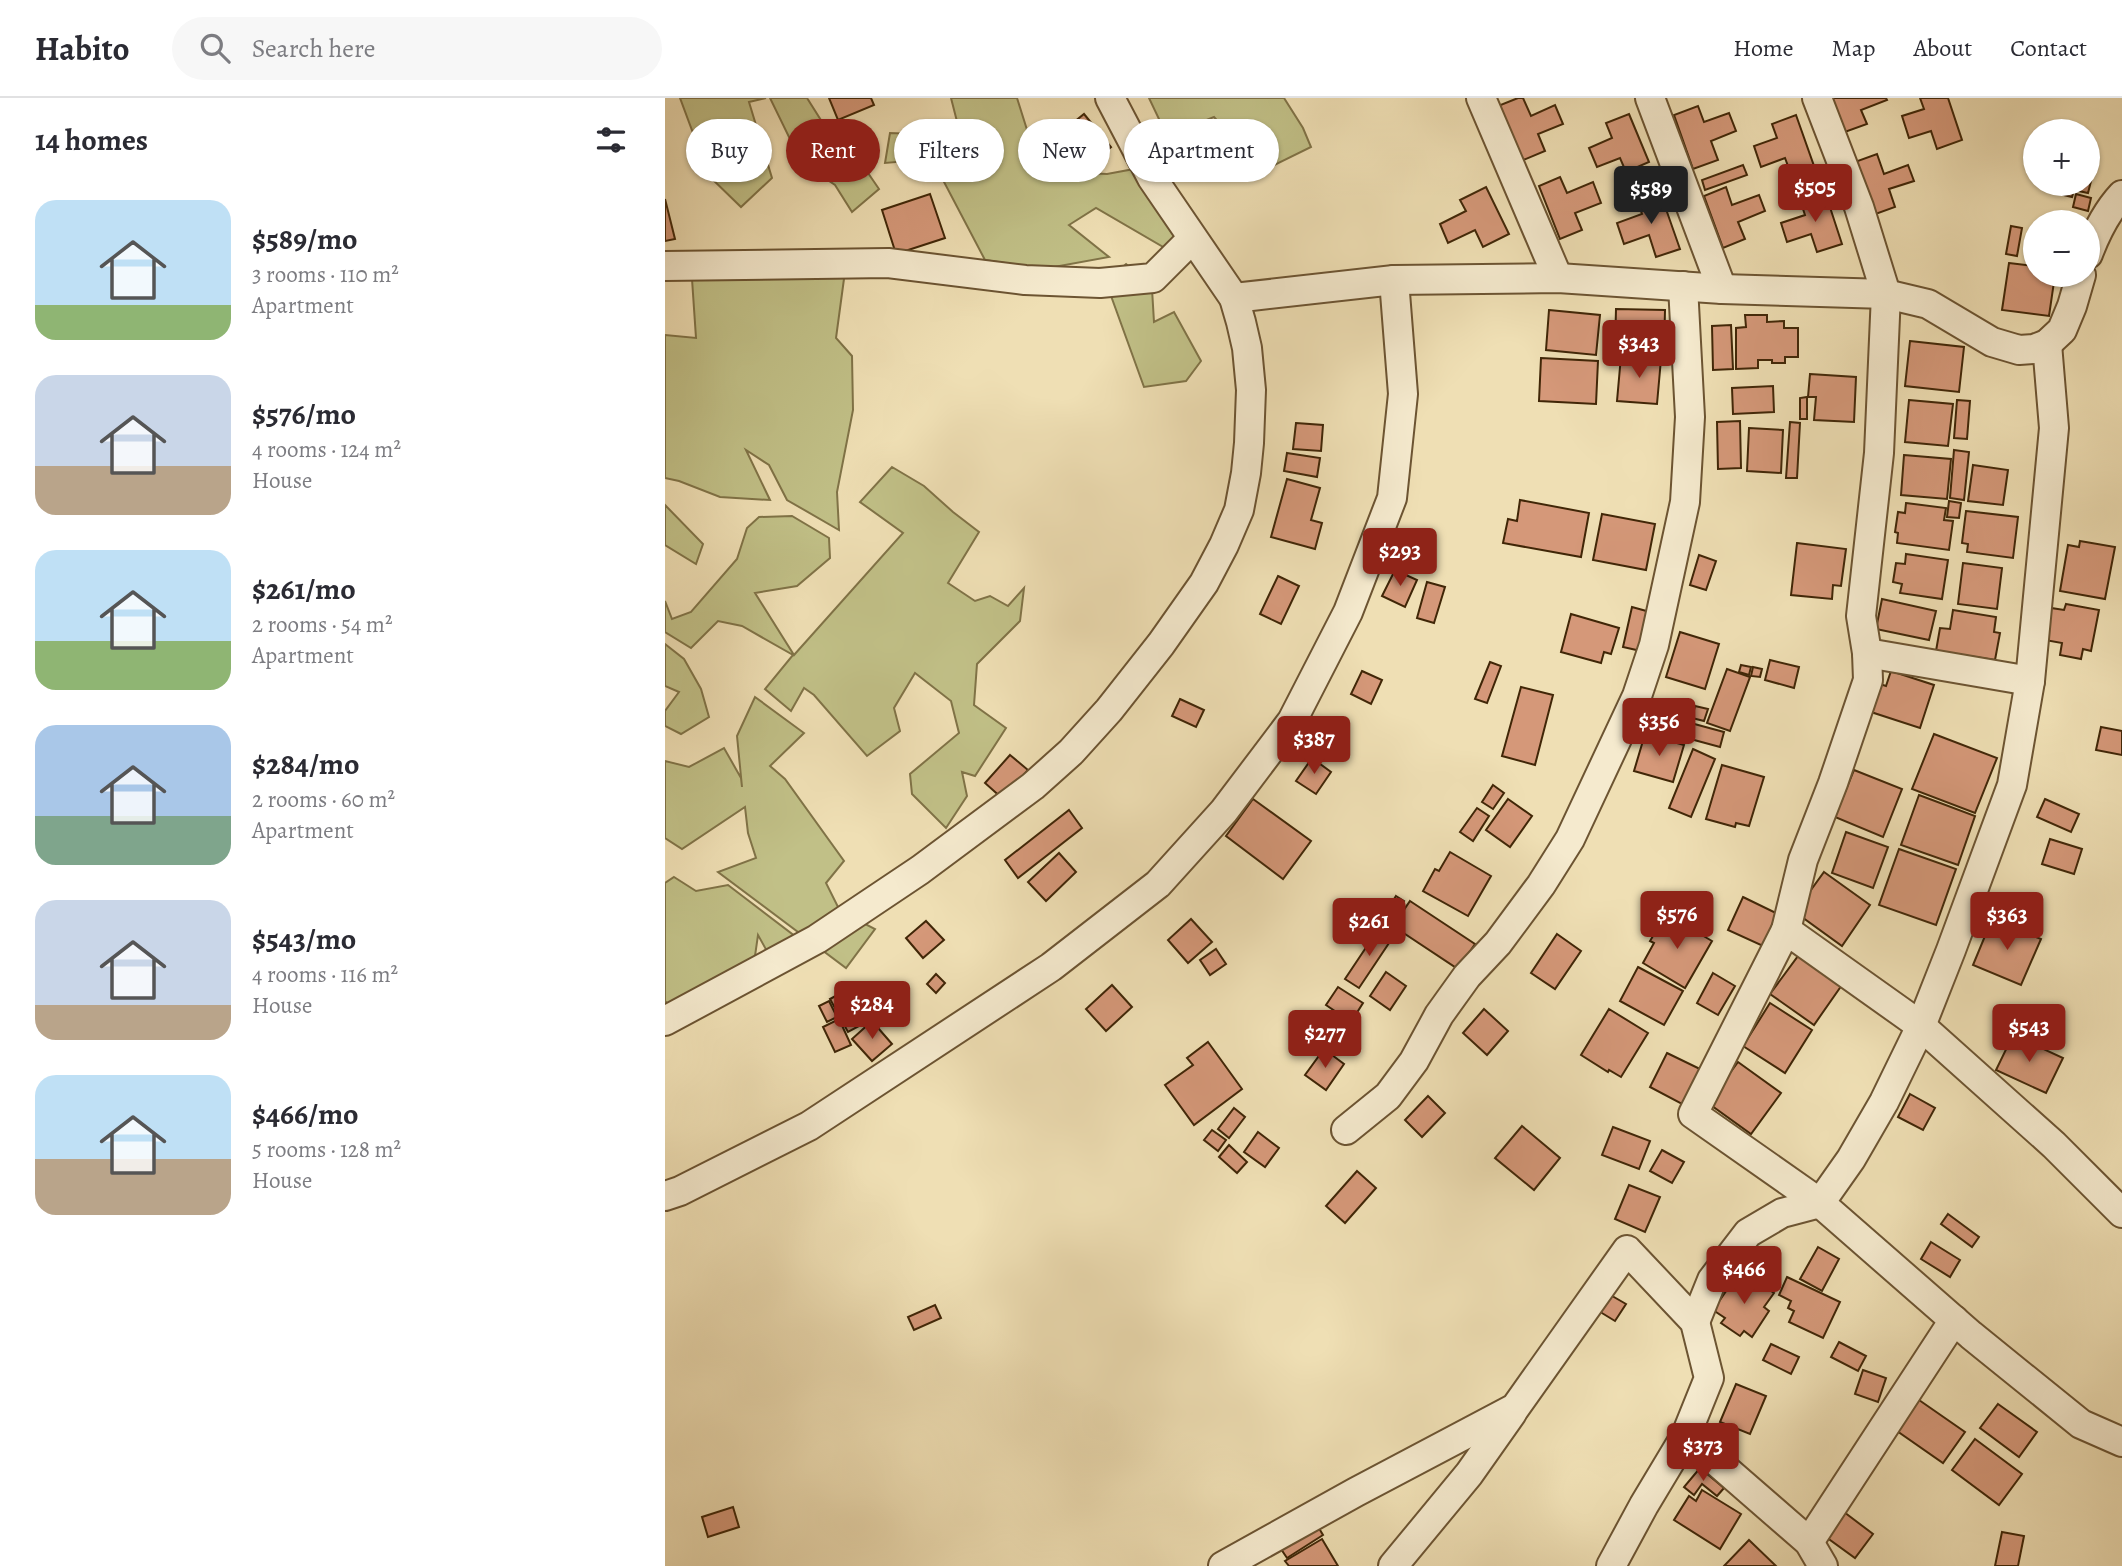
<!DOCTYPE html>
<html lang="en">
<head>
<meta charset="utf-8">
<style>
  body { margin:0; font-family:Alegreya,serif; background:#f7f7f7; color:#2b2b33; height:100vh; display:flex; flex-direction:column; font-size:26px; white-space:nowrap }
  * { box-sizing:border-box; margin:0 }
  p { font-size:23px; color:#7c7c81 }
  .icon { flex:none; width:38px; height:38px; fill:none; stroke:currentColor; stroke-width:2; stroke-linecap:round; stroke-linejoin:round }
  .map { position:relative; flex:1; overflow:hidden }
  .drawer { display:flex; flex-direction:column; background:#fff; width:665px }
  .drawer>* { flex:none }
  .hud { position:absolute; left:21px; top:21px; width:665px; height:63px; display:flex; gap:14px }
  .buttons { position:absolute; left:1358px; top:21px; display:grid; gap:14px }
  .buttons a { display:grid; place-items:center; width:77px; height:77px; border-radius:50%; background:#fff; box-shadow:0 2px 5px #0004; font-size:35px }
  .price { position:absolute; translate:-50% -60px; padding:0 16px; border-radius:7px; background:#8f2418; color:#fff; font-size:23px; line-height:46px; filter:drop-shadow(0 2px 4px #0008) }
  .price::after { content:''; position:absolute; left:50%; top:42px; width:21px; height:16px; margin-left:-10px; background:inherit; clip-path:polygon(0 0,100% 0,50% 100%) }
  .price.on { background:#222; color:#fff }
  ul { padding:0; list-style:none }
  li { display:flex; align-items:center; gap:21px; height:175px; padding:0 35px }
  li span { display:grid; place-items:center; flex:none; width:196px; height:140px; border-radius:21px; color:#555 }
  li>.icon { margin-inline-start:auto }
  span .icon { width:84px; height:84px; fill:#fffc; stroke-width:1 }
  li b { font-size:30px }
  h2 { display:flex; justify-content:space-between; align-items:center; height:84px; padding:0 35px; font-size:30px }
  .chip { padding:0 24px; border-radius:32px; background:#fff; box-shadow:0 2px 5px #0004; font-size:24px; line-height:63px }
  .chip.on { background:#8f2418; color:#fff }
  header { display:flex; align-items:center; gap:42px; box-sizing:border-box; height:98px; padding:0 35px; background:#fff; border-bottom:2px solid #e1e1e2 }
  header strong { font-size:33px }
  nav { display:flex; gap:38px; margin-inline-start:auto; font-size:24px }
  .search { width:490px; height:63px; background:#f7f7f7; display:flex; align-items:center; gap:18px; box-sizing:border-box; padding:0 24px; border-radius:38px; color:#7c7c81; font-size:26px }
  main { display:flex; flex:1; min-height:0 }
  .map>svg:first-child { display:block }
  .green { fill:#c1c087; stroke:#807347; stroke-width:2 }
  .building { fill:#d59879; stroke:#402607; stroke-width:2 }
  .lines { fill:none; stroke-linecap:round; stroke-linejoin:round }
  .minor-casing { stroke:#6c5432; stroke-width:32 }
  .minor { stroke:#f5eace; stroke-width:28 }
</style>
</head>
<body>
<header>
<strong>Habito</strong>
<div class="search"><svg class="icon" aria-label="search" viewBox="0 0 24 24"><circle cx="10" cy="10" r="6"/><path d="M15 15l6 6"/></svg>Search here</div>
<nav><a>Home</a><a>Map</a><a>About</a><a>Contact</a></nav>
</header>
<main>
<section class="drawer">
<h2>14 homes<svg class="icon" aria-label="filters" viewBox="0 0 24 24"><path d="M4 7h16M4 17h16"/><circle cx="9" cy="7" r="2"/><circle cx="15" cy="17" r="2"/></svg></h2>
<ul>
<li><span style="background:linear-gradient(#bfe0f5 75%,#8fb573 0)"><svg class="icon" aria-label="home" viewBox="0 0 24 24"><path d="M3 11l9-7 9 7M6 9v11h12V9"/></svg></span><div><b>$589/mo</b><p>3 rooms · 110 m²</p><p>Apartment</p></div></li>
<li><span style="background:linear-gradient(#c9d6e8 65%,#b9a48a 0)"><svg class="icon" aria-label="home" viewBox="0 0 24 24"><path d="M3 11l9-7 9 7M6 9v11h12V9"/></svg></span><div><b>$576/mo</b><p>4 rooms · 124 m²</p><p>House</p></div></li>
<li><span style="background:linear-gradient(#bfe0f5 65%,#8fb573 0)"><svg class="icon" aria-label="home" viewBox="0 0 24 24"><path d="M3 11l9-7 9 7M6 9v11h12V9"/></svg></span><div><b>$261/mo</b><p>2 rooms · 54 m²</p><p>Apartment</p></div></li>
<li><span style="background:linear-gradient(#a9c7e8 65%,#7fa58c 0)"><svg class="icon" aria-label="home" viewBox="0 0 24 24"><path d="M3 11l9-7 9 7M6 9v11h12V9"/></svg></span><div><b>$284/mo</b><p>2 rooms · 60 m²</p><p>Apartment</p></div></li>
<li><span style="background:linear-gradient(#c9d6e8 75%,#b9a48a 0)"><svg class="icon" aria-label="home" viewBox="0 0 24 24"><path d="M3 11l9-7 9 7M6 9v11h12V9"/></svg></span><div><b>$543/mo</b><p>4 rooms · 116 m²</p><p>House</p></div></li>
<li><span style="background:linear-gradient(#bfe0f5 60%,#b9a48a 0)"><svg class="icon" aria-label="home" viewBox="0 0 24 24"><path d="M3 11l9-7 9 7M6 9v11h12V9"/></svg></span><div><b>$466/mo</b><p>5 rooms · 128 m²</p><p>House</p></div></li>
</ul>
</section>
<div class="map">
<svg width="1457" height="1468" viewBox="0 0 1457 1468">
  <rect width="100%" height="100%" fill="#efdfb4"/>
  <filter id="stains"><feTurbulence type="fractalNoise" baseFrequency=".00286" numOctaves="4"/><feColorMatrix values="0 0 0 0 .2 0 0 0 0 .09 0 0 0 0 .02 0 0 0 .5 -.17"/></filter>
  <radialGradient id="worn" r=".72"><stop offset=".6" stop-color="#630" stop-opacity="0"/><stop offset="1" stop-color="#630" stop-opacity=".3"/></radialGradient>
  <g class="green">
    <path d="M15,0H101L84,4L107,80L76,109L44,78Z"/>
    <path d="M105,0H142L159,27L173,65L192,59L214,91L187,114L170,87L148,72L124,39Z"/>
    <path d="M286,0H352L375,73L442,76L480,69L516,152L500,150L431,110L404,127L444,159L378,171L320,162L267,61L220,65L225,35L282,37L297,43Z"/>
    <path d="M484,0H619L638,30L646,49L597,73L549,19L502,38Z"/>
    <path d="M181,166L171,240L187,258L188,312L172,394L174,432L122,402L104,367L81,352L105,402L55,399L14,383L0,380V237L31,240L27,181Z"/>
    <path d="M461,166L487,191L489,224L509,214L536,263L521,283L479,289L441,184Z"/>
    <path d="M227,369L259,388L288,414L314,434L283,485L310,503L325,498L343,508L359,490L355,523L312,566L309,607L341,630L310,678L297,674L302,698L281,730L247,696L245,676L294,635L286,603L250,575L229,610L235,633L202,658L149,597L139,590L126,613L100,591L128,557L77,528L53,523L26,550L0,534V503L7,521L26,514L72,461L82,430L94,419L127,418L164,440L165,460L132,488L90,495L129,557L238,435L195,404Z"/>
    <path d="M0,407L38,446L31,466L0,447Z"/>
    <path d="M0,546L19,561L36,591L44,619L16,636L0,628V613L14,594L0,588Z"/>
    <path d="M90,599L139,635L105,668L120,681L179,763L161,785L175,813L210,831L181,870L53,774L91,760L83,735L80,709L17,751L0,740V663L24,669L59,650L76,680L77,689L72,638Z"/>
    <path d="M9,779L31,793L63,787L131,839L103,855L93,837L90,858L67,874L3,906L0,903V785Z"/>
  </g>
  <g class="building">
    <path d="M164,0H206L209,7L173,22Z"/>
    <path d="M853,0H858L866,18L890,7L898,26L873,36L880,53L856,63L833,8Z"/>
    <path d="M1164,0H1221L1222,2L1196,12L1202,26L1177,35Z"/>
    <path d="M1255,0H1283L1297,42L1272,51L1266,33L1244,40L1237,18L1259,11Z"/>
    <path d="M1033,8L1039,24L1064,15L1071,33L1046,43L1053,62L1028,71L1009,17Z"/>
    <path d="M419,16L446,49L424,67L397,34Z"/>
    <path d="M964,16L984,64L961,74L955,60L932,69L924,50L947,40L941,25Z"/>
    <path d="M1131,17L1149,68L1126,76L1120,60L1096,69L1089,48L1112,40L1107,26Z"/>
    <path d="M1212,56L1219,76L1243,67L1249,83L1224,91L1230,109L1205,118L1187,65Z"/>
    <path d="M1423,57L1432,59L1423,95L1409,92L1407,99L1382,93L1384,86H1423Z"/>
    <path d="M1078,67L1082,77L1040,92L1037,82Z"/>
    <path d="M895,79L902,95L928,84L936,105L910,115L917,132L895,141L874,88Z"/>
    <path d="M821,89L844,136L818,149L810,132L783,145L775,126L801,113L795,102Z"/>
    <path d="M1061,89L1067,107L1094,97L1100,113L1073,124L1080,141L1058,150L1039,98Z"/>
    <path d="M995,94L1015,151L991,159L984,137L959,146L952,125L977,116L972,102Z"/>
    <path d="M1160,94L1177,146L1152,154L1146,136L1122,144L1116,125L1140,117L1135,102Z"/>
    <path d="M265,96L280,140L231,156L217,112Z"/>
    <path d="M1411,96L1426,100L1423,113L1408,109Z"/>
    <path d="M0,101L10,141L0,143Z"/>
    <path d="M1346,128L1357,130L1352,158L1341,156Z"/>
    <path d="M1344,165L1370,168V177H1390L1384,218L1337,212Z"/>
    <path d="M951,211L1000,212L999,254L950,252Z"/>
    <path d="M884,212L935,217L931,257L881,252Z"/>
    <path d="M1080,217H1102V224L1119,223V230H1133V259H1120V265H1107V262H1093V270L1071,271V230L1081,229Z"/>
    <path d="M1066,227L1068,271L1048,272L1047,228Z"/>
    <path d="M1245,243L1299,249L1294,294L1240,288Z"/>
    <path d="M956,258L996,261L992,306L952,303Z"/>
    <path d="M876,260L933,263L931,306L874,303Z"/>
    <path d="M1145,276L1191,279L1189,324L1149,322L1151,299H1143Z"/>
    <path d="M1108,288L1109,314L1068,316L1067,290Z"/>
    <path d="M1142,299V321H1135V300Z"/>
    <path d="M1244,302L1288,306L1283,348L1240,344Z"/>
    <path d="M1292,302L1305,303L1302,341L1289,340Z"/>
    <path d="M1075,323L1076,370L1053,371L1052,324Z"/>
    <path d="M1125,324L1135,325L1132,380H1121Z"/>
    <path d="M631,325L658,327L656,353L628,351Z"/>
    <path d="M1084,330L1118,332L1116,375L1082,373Z"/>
    <path d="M1289,352L1304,354L1299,402L1285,400Z"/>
    <path d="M622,355L655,360L652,379L619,373Z"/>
    <path d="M1239,357L1286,361L1282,401L1236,397Z"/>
    <path d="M1308,367L1343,372L1338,407L1303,403Z"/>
    <path d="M622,381L655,390L646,422L657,425L650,451L606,439Z"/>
    <path d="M855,402L924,415L916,459L838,445L843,421L852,423Z"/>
    <path d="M1284,403L1296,405L1294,420L1282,419Z"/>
    <path d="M1241,405L1281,410L1279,422L1288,423L1284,452L1232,445L1233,435L1230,434L1233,414L1240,415Z"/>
    <path d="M1301,413L1353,419L1348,460L1302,454L1303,446L1297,445Z"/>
    <path d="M937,416L990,426L981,472L928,462Z"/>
    <path d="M1415,443L1450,449L1440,501L1395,493L1403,447L1414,449Z"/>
    <path d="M1132,445L1181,451L1176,488L1168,487L1167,501L1126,497Z"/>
    <path d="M1241,456L1283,462L1277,501L1235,495L1237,486L1228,484L1231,465L1240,466Z"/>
    <path d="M1034,457L1051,463L1041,492L1025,487Z"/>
    <path d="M1298,465L1337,470L1332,511L1293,506Z"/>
    <path d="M730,472L752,482L740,509L717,498Z"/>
    <path d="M613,478L634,488L616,526L595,516Z"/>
    <path d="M762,484L780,489L769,525L752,520Z"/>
    <path d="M1217,501L1271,513L1264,542L1211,531Z"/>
    <path d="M1401,506L1434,512L1426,553L1418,551L1416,561L1395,557L1397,545L1380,542L1386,510L1399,512Z"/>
    <path d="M967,509L985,514L976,553L958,549Z"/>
    <path d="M1288,512L1331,519L1329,534L1335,535L1330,562L1271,553L1275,530L1285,531Z"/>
    <path d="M906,516L954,530L946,556L939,554L936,565L896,554Z"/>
    <path d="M1015,534L1054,546L1040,591L1001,579Z"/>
    <path d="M1105,562L1134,569L1129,590L1100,582Z"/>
    <path d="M825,564L836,568L822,605L810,601Z"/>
    <path d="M1076,567L1086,569L1084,577L1074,574Z"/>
    <path d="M1088,569L1097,571L1095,579L1086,578Z"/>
    <path d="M1062,571L1085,579L1065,633L1042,625Z"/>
    <path d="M697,573L717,582L706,606L686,596Z"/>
    <path d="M1226,573L1269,587L1255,630L1206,614L1215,586L1221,588Z"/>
    <path d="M856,589L888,597L870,667L837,658Z"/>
    <path d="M515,601L539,612L531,629L507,618Z"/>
    <path d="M1030,608L1043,611L1039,623L1027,620Z"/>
    <path d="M1022,624L1059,634L1055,649L1018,639Z"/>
    <path d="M1436,629L1457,633V657L1431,652Z"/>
    <path d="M980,636L1019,647L1008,684L969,673Z"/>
    <path d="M1269,636L1332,660L1310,715L1247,691Z"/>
    <path d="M1028,651L1050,661L1026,719L1004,710Z"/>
    <path d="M345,657L363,672L338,701L320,685Z"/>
    <path d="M647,660L666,674L651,696L631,683Z"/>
    <path d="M1057,667L1099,679L1084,728L1071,725L1070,729L1041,721Z"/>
    <path d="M1189,672L1237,691L1218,739L1170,719Z"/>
    <path d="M828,687L839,695L828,711L817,704Z"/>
    <path d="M1254,697L1310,718L1293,767L1236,747Z"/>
    <path d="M588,701L646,743L618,781L561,738Z"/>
    <path d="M843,701L867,718L845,749L821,732Z"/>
    <path d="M1380,701L1414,716L1406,734L1372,719Z"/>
    <path d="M812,710L824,718L808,743L795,734Z"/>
    <path d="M404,712L417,730L353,780L340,762Z"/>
    <path d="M1181,734L1223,749L1208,790L1167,775Z"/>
    <path d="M1385,741L1417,751L1409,776L1377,766Z"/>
    <path d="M1234,751L1291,771L1271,827L1214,807Z"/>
    <path d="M785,754L826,778L803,818L758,793L770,771L774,773Z"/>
    <path d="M394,755L411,774L381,803L363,784Z"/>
    <path d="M1159,774L1205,807L1177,848L1130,814Z"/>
    <path d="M731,798L739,803L725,826L717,821Z"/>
    <path d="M1078,799L1113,816L1098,848L1063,832Z"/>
    <path d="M745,803L810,846L793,871L728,828Z"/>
    <path d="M1001,816L1047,843L1020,890L978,865L989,845L985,843Z"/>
    <path d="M526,821L547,844L523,865L503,842Z"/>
    <path d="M1327,821L1376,841L1356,887L1308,867Z"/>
    <path d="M261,823L279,842L258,860L241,840Z"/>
    <path d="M714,830L728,839L694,890L680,881Z"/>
    <path d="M892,836L916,853L890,891L866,875Z"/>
    <path d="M551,851L561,866L545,877L535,862Z"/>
    <path d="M1136,854L1179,884L1149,927L1105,896Z"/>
    <path d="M973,869L1018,893L999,927L955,903Z"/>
    <path d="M721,874L741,888L725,912L705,898Z"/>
    <path d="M1048,875L1070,888L1053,917L1032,905Z"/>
    <path d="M271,876L280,885L271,895L262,886Z"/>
    <path d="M447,887L467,909L441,933L421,911Z"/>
    <path d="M189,888L207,921L183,934L165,901Z"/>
    <path d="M673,889L698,905L686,924L661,907Z"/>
    <path d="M164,903L172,919L162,924L154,908Z"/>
    <path d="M1105,905L1147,932L1120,975L1078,948Z"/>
    <path d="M819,911L843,933L822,957L798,935Z"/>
    <path d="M944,911L983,935L956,979L944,972L943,974L916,957Z"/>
    <path d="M174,921L186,947L170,954L158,929Z"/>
    <path d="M207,923L227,946L207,963L187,941Z"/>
    <path d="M1348,937L1398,960L1381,995L1331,972Z"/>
    <path d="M543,944L577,991L529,1027L500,987L528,967L522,960Z"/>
    <path d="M659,951L679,966L661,992L640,977Z"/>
    <path d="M1002,955L1035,971L1017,1006L985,989Z"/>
    <path d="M1073,964L1116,995L1086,1036L1043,1005Z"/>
    <path d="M1245,996L1270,1010L1258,1032L1233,1019Z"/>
    <path d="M763,998L780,1015L757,1039L740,1022Z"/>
    <path d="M569,1010L580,1019L564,1040L553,1031Z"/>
    <path d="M857,1028L895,1060L869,1092L830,1060Z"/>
    <path d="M948,1029L985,1043L974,1071L937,1057Z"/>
    <path d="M547,1032L561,1042L553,1053L539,1042Z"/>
    <path d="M593,1034L614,1050L600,1069L579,1054Z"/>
    <path d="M564,1047L582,1064L572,1075L554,1059Z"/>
    <path d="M997,1052L1019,1064L1007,1085L985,1073Z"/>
    <path d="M692,1073L711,1090L680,1125L661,1108Z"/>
    <path d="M964,1087L995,1099L980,1134L950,1121Z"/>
    <path d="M1283,1116L1314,1139L1307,1149L1276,1126Z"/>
    <path d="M1266,1144L1295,1162L1285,1179L1256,1161Z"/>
    <path d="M1153,1149L1174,1161L1157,1193L1135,1181Z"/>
    <path d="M1073,1176L1085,1184L1087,1180L1109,1195L1099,1209L1104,1213L1087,1239L1079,1233L1075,1238L1056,1225L1060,1220L1048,1212Z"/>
    <path d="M1122,1179L1175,1204L1158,1240L1124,1224L1129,1213L1123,1210L1126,1203L1114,1197Z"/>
    <path d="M942,1195L961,1206L950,1223L932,1212Z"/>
    <path d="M270,1207L276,1220L249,1232L243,1219Z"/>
    <path d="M1174,1244L1201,1258L1193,1273L1166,1259Z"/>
    <path d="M1106,1246L1134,1259L1126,1276L1098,1262Z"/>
    <path d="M1198,1272L1221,1280L1213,1304L1190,1296Z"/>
    <path d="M1071,1286L1101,1298L1085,1336L1055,1324Z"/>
    <path d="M1254,1302L1300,1334L1278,1365L1232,1333Z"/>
    <path d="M1333,1306L1372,1334L1354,1359L1315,1330Z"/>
    <path d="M1310,1341L1357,1376L1334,1407L1287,1372Z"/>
    <path d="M1035,1370L1059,1390L1052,1398L1037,1386L1029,1397L1019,1389Z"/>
    <path d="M1037,1392L1076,1416L1055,1451L1009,1422L1024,1398L1031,1403Z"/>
    <path d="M68,1409L74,1429L43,1439L37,1419Z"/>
    <path d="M1179,1414L1208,1436L1190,1460L1161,1439Z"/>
    <path d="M652,1427L658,1437L622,1460L616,1451Z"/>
    <path d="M1337,1434L1359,1438L1353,1468H1330Z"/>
    <path d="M657,1441L673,1468H624L620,1463Z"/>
    <path d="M1084,1442L1111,1468H1059Z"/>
  </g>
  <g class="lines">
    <defs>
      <g id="minor">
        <path d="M816,0L893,180"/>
        <path d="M985,0L1057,191"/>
        <path d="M1423,156C1431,135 1441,114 1457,97"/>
        <path d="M0,168L223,165L360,182L435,185L488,180L527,141"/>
        <path d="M569,200L729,182L893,180L1057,191L1221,196L1263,206L1327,244L1354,252L1369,251L1382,246L1397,232L1407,208L1416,177"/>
        <path d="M1202,555L1365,583"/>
        <path d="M1121,832L1138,762L1168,685L1203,582L1202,555L1196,518L1214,355L1221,196L1194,109L1152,0"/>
        <path d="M0,923L152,841L255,772L368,688L406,654L444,612L496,546L539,485L559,447L574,412L581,375L584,345L586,292L582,250L576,224L569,200L487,80L445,0"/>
        <path d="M681,1032L723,998L749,963L774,917L802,878L833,845L876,787L905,741L972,598L989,547L1020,404L1025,319L1018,188"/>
        <path d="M0,1098L15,1093L144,1028L386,869L493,786L559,713L627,623L683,514L727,400L738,296L729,182"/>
        <path d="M1457,1115L1389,1047L1256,928L1121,832L1028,1016L1155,1105L1306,1237L1416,1326L1457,1344"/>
        <path d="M1030,1224L1047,1182L1083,1135L1117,1115L1155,1105L1186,1061L1219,1004L1256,928L1286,852L1347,687L1365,583L1389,330L1382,246"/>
        <path d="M1021,1337L1144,1444L1158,1468"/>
        <path d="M1144,1444L1289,1222"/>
        <path d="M558,1468L691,1394L850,1310L962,1152L1030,1224L1044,1280L1021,1337L979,1407L946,1468"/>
        <path d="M728,1468L804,1376L847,1315"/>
      </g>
    </defs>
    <use href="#minor" class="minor-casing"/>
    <use href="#minor" class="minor"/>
  </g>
  <rect width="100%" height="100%" filter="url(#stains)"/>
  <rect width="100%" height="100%" fill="url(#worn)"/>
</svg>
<div class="buttons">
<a>+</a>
<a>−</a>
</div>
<b class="price" style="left:1150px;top:126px">$505</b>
<b class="price on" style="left:986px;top:128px">$589</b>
<b class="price" style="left:974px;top:282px">$343</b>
<b class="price" style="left:735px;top:490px">$293</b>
<b class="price" style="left:994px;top:660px">$356</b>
<b class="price" style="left:649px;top:678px">$387</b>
<b class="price" style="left:1012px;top:853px">$576</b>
<b class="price" style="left:1342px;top:854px">$363</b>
<b class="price" style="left:704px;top:860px">$261</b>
<b class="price" style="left:207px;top:943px">$284</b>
<b class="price" style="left:1364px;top:966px">$543</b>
<b class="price" style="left:660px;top:972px">$277</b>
<b class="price" style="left:1079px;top:1208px">$466</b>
<b class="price" style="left:1038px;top:1385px">$373</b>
<div class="hud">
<a class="chip">Buy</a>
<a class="chip on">Rent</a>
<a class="chip">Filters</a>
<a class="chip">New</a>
<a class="chip">Apartment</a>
</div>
</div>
</main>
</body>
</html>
